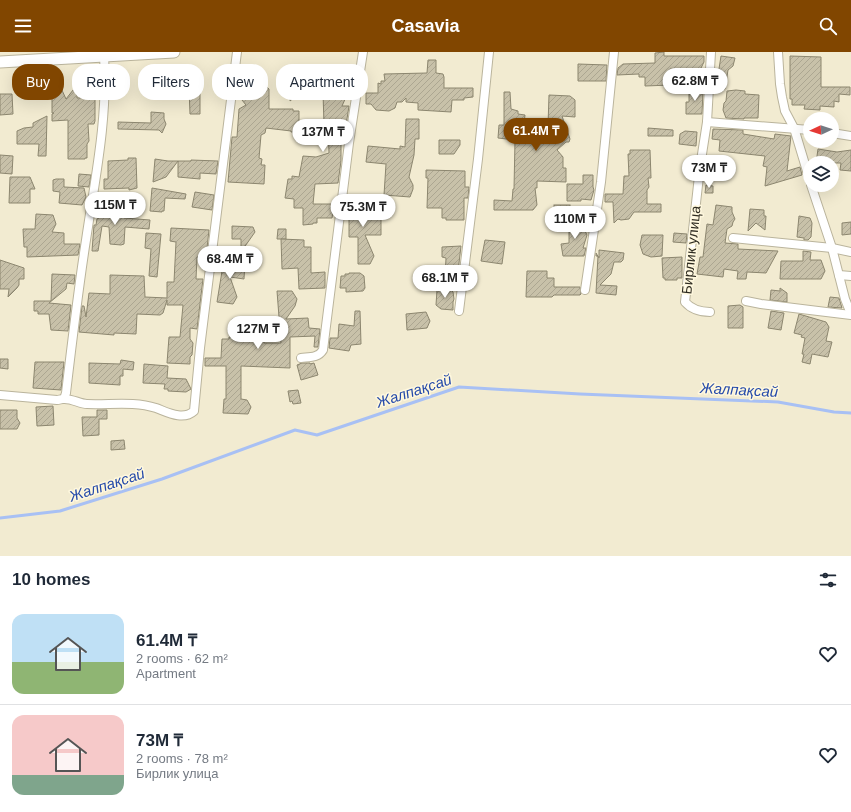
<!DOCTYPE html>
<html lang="en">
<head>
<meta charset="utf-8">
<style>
  body { margin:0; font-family:Helvetica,sans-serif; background:#f6f6f7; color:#1f2937; height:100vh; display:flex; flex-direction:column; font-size:15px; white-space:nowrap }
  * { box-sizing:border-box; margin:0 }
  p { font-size:13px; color:#747a83 }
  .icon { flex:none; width:22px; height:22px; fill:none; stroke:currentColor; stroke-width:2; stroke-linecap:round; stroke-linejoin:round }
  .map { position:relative; height:504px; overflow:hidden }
  .panel { display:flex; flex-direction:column; background:#fff; flex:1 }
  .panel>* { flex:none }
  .hud { position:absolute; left:12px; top:12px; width:400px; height:36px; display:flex; gap:8px }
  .needle { width:26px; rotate:266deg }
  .fabs { position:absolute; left:803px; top:60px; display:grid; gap:8px }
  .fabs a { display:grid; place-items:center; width:36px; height:36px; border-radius:50%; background:#fff; box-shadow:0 4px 16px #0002; font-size:20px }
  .price { position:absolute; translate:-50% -34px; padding:0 9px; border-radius:14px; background:#fff; color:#222; font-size:13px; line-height:26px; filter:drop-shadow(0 1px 2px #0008) }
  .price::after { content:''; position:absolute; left:50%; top:24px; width:12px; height:9px; margin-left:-6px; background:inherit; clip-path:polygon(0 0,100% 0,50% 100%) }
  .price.current { background:#814600; color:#fff }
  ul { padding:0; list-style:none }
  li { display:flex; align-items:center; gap:12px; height:100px; padding:0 12px }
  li+li { border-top:1px solid #e0e1e3 }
  li span { display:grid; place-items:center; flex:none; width:112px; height:80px; border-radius:12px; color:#555 }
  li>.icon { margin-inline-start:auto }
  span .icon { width:48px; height:48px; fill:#fffc; stroke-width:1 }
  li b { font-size:17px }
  h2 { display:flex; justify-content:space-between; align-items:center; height:48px; padding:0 12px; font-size:17px }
  .pill { padding:0 14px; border-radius:16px; background:#fff; box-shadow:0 4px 16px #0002; font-size:14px; line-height:36px }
  .pill.current { background:#814600; color:#fff }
  header { display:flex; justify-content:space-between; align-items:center; height:52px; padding:0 12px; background:#814600; color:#fff; font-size:18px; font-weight:600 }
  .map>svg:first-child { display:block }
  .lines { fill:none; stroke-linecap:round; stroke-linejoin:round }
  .stream { stroke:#a8c0f4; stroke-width:3 }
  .building { fill:url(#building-hatch); stroke:#8c866f }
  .street-casing { stroke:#bab49c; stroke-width:10 }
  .secondary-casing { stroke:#bab49c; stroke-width:13 }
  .street { stroke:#fff; stroke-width:8 }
  .secondary { stroke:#fff; stroke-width:11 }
  .labels { text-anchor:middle; stroke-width:3; stroke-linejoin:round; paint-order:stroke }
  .street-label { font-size:14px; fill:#2d2a20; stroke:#fff8de }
  .water-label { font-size:15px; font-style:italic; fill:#254aaa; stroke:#fff8de }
</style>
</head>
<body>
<header><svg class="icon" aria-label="menu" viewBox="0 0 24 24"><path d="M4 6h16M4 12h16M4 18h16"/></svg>Casavia<svg class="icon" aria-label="search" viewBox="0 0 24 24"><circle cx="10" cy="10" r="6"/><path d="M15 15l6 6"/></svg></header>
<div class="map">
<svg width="851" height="504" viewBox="0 0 851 504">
  <defs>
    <pattern id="building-hatch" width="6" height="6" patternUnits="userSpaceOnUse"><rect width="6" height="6" fill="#c8c1a9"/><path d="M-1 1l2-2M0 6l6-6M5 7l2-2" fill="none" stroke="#aca691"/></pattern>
  </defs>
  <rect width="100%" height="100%" fill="#f2ebd1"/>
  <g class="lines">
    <path class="stream" d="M0,466L60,459L162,427L295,378L317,383L459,335L580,342L778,350L834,360L851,361"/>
  </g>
  <g class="building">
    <path d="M664,0V4H704V10L700,18L670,17L671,33L645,34V25H639V22L617,23L618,16L623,12L655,11V1Z"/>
    <path d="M721,4L735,6L733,14L728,18L725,37L716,36Z"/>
    <path d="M790,4L821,5V35H850V43L839,42V50L834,49V55L820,54V58L804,57L805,53H792V47H790Z"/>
    <path d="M428,8H436V21L443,22L444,25V36H473V45L464,46V48H452L451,60L418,58V51L406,50V46L402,50H397L395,56L389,59L376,58L371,52H366V41H378V31L381,32V29H385L384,22L427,21Z"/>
    <path d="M578,12L607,13L606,29H578Z"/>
    <path d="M348,20L350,36L342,54H349L344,86H341V109L338,131L315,132L313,152H333L334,147H336L335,160H333L332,166H317V171H313V172L303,173V156H294V147L285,146L288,127H292V124L299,125L303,104L316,105L329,101L328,72H324L323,41H320L319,28H331V22Z"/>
    <path d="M302,24V36L301,40L290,49V25Z"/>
    <path d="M239,27H249V34H266L269,37V57H293V59H299V80H291V79L266,76L265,81L261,83L259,106L262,107L261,113H265L264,132L228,130L232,85H237L239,57L246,53L238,43Z"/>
    <path d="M77,33V46L95,45V69L94,72H88L89,89L87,92V106H85V107H68V68L52,69V62L54,61H52V44L45,45V43L19,44V36L41,35L44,39V37L61,36L66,47Z"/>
    <path d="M189,37H200V62H190Z"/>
    <path d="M689,38H703L702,62H686V50H689Z"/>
    <path d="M736,38L745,39V42L759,43L758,66H744V67L726,66L723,58L724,51L726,49L727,39Z"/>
    <path d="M504,40H510L511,57L518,59V62L525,63L524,72L514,73L521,78L516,87L535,88L538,89L547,88L549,74H548L549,43L570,44L575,48V65L562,64L570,87L569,90H566L557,98L563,105V116H566V130L537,129V136H535L537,153L533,158H494V148L512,149L513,137H514L515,88L498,86L499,73H504Z"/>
    <path d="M0,42H12L13,62L0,63Z"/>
    <path d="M151,60L164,61V67L166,72L162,81L159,78L118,77V70L151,71Z"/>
    <path d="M47,64L46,104H38L39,92H17V79L24,76L33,75V71Z"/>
    <path d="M406,67H419V87H415L414,103L409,125L413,133V137L410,145L384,143L386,112L366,110L368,94L400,97V94L405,95Z"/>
    <path d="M648,76L673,78V84H648Z"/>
    <path d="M713,77L743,78V82L774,87L775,82L791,84L787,119L800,115L802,123L765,134L767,115L763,114L765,104L719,99L720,88L712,87Z"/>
    <path d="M685,79L697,80L696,94L679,92L680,82Z"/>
    <path d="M439,88H460V93L454,102H439Z"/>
    <path d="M818,97L837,100L851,98V119L840,118L841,111H816Z"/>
    <path d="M630,98H650L651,126H648L649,135L647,138V152H661V160H634L629,167L621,168L618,167L614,171L613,150H605V142H623L624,124H629L628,102H630Z"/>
    <path d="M0,103L13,104L12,122L0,121Z"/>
    <path d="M128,106H136L137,136L129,138V136L104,137V127H108V109L128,108Z"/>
    <path d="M155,107L168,109H191V108L218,109L216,122L200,121V127L178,125V109L166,125L153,130Z"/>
    <path d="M426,118L465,119V135H469L468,146H464V168H446V166H442V156H427L428,126H426Z"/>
    <path d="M79,122L91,123L89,135L78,134Z"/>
    <path d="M583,123H593V135L594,138L591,148L581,147V149H567V132H583Z"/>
    <path d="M10,125H30L35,137H30V151H9Z"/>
    <path d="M56,127H64V135L84,136L86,145L82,153L59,151L60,140L53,139V128Z"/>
    <path d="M706,133L713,134V141H705Z"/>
    <path d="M152,136L186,142L185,147L165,146L164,159H162V160L150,159Z"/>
    <path d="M195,140L214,143L212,158L192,155Z"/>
    <path d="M347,148L371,149V165L381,166V183H365L374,204L370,212H358V185H349V161H346Z"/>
    <rect x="554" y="153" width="16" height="8"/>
    <path d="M716,153L732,155V160L735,167L733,170L732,174L727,177L725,191L738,192V197L778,199L766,221L747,220L746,227H737L738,219L724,217L723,225L697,222L700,205H703L707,172L713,173Z"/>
    <path d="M100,156L125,158L124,166L150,168L149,177L125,175L124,192L121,193L110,192L109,175L102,174L98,199H92L94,173H96L97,167L99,166Z"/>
    <path d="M750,157L764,158V164H766L765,178L756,171L748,179Z"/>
    <path d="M36,162L53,163L56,172L52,180L64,181V192H80L78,203L27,205V195H24L23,177H35Z"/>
    <path d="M799,164L810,166L812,171L811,185L808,188H804V186L797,185Z"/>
    <path d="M584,168V177L587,183L583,196H586L584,204H563L561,192L569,191V169Z"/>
    <path d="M851,170V182L842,183V171Z"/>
    <path d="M232,174L253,175L255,180L241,200V187H232Z"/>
    <path d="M171,176L209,178L206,205H197L196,227H203L197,277L190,276V287L193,291L192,303L190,305V312L167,311L169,285H180L183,253H167V248L163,261L160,263L137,262L136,282L114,281V283L79,280L82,254H84L86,265L89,241L110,242V223L144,224L145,245L167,246V230H174L176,190L170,189Z"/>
    <path d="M278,177H286V187H277Z"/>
    <path d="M146,181L161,182L157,225L149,224L151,197L145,196Z"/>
    <path d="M674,181L687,182L686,191L673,190Z"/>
    <path d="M642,183H663L662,204L651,205L643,202L640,193Z"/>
    <path d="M281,187L304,188V195H311V221L325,220V236L299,237L298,216L282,217Z"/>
    <path d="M485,188L505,190L502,212L481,209Z"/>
    <path d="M461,194L457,228L445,227L446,206L442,205V195Z"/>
    <path d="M599,198L624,201L623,208L621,210H614L611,222L600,233L617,234L616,243L596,241L598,204H596V201L599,206Z"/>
    <path d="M803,199L811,200L810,208H821L825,219L821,227H780L781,209H803Z"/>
    <path d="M682,205V226H677V228H665V226H663L662,206Z"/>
    <path d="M224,207L245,210L244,227L230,225L237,245L233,252L217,250Z"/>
    <path d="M0,208L24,216V227H19V233L17,236L8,245L9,237H0Z"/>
    <path d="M527,219H547V226H554V235H580L581,242L580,243H554L552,245H526Z"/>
    <path d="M349,221H360L364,224L365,236L363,239L346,240V236H340L341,224H345V222H349Z"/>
    <path d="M52,222L75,223L74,232L67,231L66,237L49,251L71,253L68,279L51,278L49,262H38V259H34V249H51Z"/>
    <path d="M445,231L453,240L454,247L453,250V258L441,257L436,253L437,238H445Z"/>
    <path d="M780,236L787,241V250L770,248L771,238L780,239Z"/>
    <path d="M277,239H292L297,247L295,254L286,267L308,266L309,276L320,277L318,295H314L315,284L290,285V316L241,314V347L247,348L251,355L248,362L223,361L224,347H226V314H205V306H221L222,287H229V285H231L232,267L245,268L246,271V264L253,278H265L264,291H281Z"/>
    <path d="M830,245L839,246L842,256L828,255Z"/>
    <path d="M740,253L743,255V276H728V254Z"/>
    <path d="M355,259H360L361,292L351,293L349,299L329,296L330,286H338L339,272L354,274Z"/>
    <path d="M771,259L784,261L781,278L768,276Z"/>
    <path d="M426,260L430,269L427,276L407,278L406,262Z"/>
    <path d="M799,262L826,270L829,275L826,289L832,290L828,305L812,302L810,312L802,310L804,302H802L805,286L801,285L802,283L794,281Z"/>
    <path d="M0,307H8V317L0,316Z"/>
    <path d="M121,308L134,310L133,318L123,317V324H120V333L89,331V311L120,312Z"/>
    <path d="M35,310H64L61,338L33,336Z"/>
    <path d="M302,311H310V312L314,311L318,323L301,328L297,313Z"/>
    <path d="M144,312L168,314L167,326L186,327L191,337L186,340L168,339V337H164L165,332L143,331Z"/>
    <path d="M298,338L301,351L293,352L292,349L290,350L288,339Z"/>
    <path d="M53,354L54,373L37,374L36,355Z"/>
    <path d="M0,358H17V366L20,371L17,377H0Z"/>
    <path d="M97,358H107V367H99V383L83,384L82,365H97Z"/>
    <path d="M124,388L125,397L111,398V389Z"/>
  </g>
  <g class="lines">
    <defs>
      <g id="street">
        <path d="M778,0L780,32L782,45L785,59L794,76L810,129"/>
        <path d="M707,70L810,78"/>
        <path d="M832,81L851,84"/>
        <path d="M811,133L832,196L845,247L851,262"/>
        <path d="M733,186L832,196L851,200"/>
        <path d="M839,223L851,224"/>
        <path d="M585,238L601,130L614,0"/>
        <path d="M746,249L761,252L851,263"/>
        <path d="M459,259L478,107L489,0"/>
        <path d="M710,260C700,260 692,258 685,250L700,115L707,70L711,0"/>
        <path d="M301,306C310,305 318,306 323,298L349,91L363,0"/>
        <path d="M0,343L57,348C59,348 61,347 63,347C71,346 80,352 87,352C110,353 134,349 156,356C167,360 183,369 194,359L200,296L237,0"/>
        <path d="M64,347L66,341C72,290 78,239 86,188C95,127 108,66 104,4"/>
      </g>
      <path id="secondary" d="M0,10L174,0"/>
    </defs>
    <use href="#street" class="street-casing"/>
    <use href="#secondary" class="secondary-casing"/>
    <use href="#street" class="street"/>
    <use href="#secondary" class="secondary"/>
  </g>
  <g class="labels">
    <g class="street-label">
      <text transform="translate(691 198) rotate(-84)" y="5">Бирлик улица</text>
    </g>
    <g class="water-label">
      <text transform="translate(739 338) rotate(3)" y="5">Жалпақсай</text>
      <text transform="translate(414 339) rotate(-18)" y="5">Жалпақсай</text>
      <text transform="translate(107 433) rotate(-18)" y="5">Жалпақсай</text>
    </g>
  </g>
</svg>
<div class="fabs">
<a><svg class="needle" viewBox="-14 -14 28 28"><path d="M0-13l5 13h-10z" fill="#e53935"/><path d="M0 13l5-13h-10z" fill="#747a83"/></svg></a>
<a><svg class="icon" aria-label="layers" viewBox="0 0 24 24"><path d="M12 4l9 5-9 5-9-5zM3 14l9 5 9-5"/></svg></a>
</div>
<b class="price" style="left:695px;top:50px">62.8M ₸</b>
<b class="price current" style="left:536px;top:100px">61.4M ₸</b>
<b class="price" style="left:323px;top:101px">137M ₸</b>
<b class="price" style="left:709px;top:137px">73M ₸</b>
<b class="price" style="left:115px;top:174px">115M ₸</b>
<b class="price" style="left:363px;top:176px">75.3M ₸</b>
<b class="price" style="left:575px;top:188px">110M ₸</b>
<b class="price" style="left:230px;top:228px">68.4M ₸</b>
<b class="price" style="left:445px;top:247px">68.1M ₸</b>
<b class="price" style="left:258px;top:298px">127M ₸</b>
<div class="hud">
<a class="pill current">Buy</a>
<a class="pill">Rent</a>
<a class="pill">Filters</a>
<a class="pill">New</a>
<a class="pill">Apartment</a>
</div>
</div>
<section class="panel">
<h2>10 homes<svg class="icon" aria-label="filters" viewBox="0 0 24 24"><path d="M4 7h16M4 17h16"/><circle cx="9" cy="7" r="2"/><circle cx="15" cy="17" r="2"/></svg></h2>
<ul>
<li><span style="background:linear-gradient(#bfe0f5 60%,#8fb573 0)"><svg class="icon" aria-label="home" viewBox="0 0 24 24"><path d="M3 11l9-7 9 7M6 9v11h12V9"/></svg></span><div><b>61.4M ₸</b><p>2 rooms · 62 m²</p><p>Apartment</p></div><svg class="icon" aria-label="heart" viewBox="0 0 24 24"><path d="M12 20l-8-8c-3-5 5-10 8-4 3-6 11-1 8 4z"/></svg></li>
<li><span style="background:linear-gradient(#f6c9c9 75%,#7fa58c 0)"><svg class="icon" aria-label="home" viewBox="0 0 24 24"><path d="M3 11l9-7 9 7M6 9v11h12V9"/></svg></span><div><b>73M ₸</b><p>2 rooms · 78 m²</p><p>Бирлик улица</p></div><svg class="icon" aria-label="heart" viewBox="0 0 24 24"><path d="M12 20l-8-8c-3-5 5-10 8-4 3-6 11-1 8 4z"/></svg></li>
</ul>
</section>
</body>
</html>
